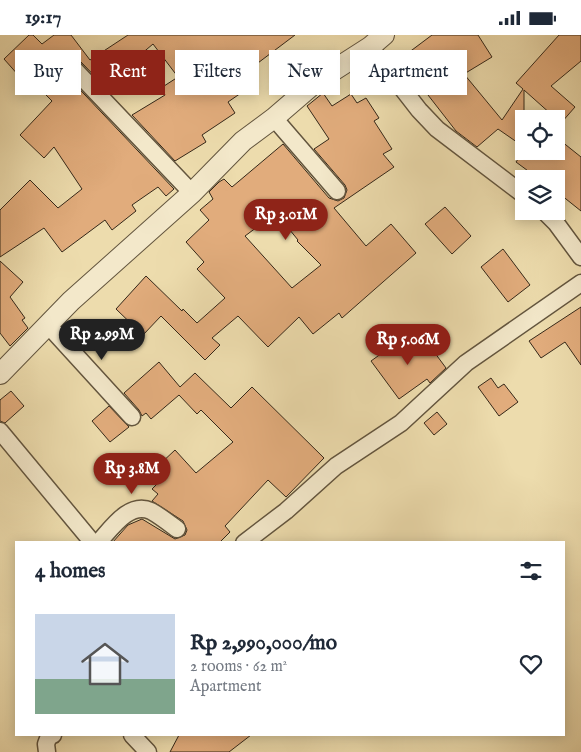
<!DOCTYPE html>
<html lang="en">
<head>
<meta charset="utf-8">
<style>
  body { margin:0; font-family:"IM FELL English",serif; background:#f6f6f7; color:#1f2937; height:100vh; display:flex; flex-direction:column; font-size:19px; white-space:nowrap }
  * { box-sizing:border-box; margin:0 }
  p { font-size:16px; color:#747a83 }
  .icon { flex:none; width:28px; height:28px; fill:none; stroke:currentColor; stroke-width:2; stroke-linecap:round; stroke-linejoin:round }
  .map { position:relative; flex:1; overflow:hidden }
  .details { position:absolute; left:15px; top:506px; width:550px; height:195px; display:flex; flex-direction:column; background:#fff; border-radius:0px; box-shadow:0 2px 12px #0003 }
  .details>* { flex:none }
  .hud { position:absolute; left:15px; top:15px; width:551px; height:45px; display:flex; gap:10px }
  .fabs { position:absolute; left:515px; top:75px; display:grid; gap:10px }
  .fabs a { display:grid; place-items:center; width:50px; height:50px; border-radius:0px; background:#fff; box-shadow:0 2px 12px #0003; font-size:25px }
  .price { position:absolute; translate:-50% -42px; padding:0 11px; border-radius:18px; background:#8f2418; color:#fff; font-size:16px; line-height:32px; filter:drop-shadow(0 1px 2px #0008) }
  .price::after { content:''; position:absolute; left:50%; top:30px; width:15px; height:11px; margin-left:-8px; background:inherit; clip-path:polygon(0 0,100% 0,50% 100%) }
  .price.selected { background:#222; color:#fff }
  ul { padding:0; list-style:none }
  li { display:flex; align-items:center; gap:15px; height:125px; padding:0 20px }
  li span { display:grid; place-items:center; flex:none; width:140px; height:100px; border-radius:0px; color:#555 }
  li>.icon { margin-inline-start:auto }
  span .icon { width:60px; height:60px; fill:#fffc; stroke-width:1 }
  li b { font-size:21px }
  h2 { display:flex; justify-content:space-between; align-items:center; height:60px; padding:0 20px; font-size:21px }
  .chip { padding:0 18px; border-radius:0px; background:#fff; box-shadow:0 2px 12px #0003; font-size:18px; line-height:45px }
  .chip.selected { background:#8f2418; color:#fff }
  .status { display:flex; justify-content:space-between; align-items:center; height:35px; padding:0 25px; background:#fff; direction:ltr }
  .status svg { height:14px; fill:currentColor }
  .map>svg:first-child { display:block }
  .building { fill:#e1ac7c; stroke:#352819; fill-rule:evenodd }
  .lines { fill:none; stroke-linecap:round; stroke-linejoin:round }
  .minor-casing { stroke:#63553e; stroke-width:19 }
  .tertiary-casing { stroke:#63553e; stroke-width:22 }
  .minor { stroke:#f3e8ca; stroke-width:16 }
  .tertiary { stroke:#f3e8ca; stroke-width:20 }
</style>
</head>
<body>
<div class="status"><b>19:17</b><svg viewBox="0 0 49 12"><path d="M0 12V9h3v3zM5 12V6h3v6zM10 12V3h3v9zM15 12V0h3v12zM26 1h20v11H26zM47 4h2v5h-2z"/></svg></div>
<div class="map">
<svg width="581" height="717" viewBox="0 0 581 717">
  <rect width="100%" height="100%" fill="#eddcad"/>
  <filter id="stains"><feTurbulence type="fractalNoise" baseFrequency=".004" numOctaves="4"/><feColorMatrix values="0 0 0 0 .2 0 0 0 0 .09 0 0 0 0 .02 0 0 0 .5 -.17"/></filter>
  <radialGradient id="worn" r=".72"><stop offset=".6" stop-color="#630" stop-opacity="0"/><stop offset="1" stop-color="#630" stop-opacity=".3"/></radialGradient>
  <g class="building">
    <path d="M29,0H33L42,9L54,0H71L90,25L128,0H295L246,37L254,49L228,67L235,78L202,100L206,107L175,126L132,80L165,60L161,53L178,42L153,9L127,31L133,40L109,56L81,27L72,24L68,26L64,32L67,41L174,154L166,161L158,152L132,170L136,176L112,195L105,185L62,217L44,193L0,222V175L30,145L58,173L82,154L54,112L44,123L20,100L52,66L24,38L20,42L4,24Z"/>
    <path d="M432,0H478L492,22L464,39L502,85L523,54L516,48L559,0H581V26L551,51L575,72L561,88L524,55V112L498,94L477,112L456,96L400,24Z"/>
    <path d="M323,58L332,71L351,59L357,68L366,63L379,83L374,86L392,114L383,119L394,132L334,173L366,211L391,189L416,218L342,283L339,278L313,299L299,282L268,312L238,281L212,303L220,310L205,325L161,281L143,300L116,274L146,241L182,276L183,274L197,288L225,263L197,234L204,227L186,207L209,185L200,175L213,164L209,157L219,147L224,144L232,152L283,109L329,163L338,166L344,163L347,155L345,150L314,114L329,104L307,71ZM276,178L298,205L297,206L321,230L292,253L245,201Z"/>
    <path d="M556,102L581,122V176L556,156V144H539L516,127L524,116H556Z"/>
    <path d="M445,172L471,201L452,219L425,189Z"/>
    <path d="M503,214L530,250L508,267L481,232Z"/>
    <path d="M0,226L23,247L10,262L25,283L22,285L28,293L10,311L0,298Z"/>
    <path d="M581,272V330L565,307L541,323L529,306Z"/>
    <path d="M410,298L422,315L429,310L446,333L430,348L427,344L399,364L371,326Z"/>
    <path d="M159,327L180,352L195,338L231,373L252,352L324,423L286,462L268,445L225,491L230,497L219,508H112L128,490L142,484L175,504L185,500L187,495L183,486L152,466L158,459L152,454L168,438L160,429L175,415L196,438L233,407L201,375L197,379L179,360L151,384L146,378L142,381L139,375L124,358Z"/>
    <path d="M491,343L498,353L504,349L518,367L499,381L478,352Z"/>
    <path d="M11,356L24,371L5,388L0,386V365Z"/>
    <path d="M109,371L129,392L110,407L92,386Z"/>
    <path d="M437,377L447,389L434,400L424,388Z"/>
    <path d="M179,700H251L229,717H170Z"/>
  </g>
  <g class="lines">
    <defs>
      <g id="minor">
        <path d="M370,12L419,75L437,94L524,160"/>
        <path d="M74,34L192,158"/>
        <path d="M274,83L337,156"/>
        <path d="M544,176L556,188L581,222"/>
        <path d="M48,290L132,382"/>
        <path d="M0,396L93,508"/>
        <path d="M98,508C111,494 129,466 151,476C160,481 169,488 177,494"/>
        <path d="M244,508L286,476L336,431L401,388L466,328L581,248"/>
        <path d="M132,700L148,717"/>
        <path d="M47,717L46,709L49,701L53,700"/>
      </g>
      <path id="tertiary" d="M0,339L71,266L192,158L243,106L274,83L317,46L370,12L384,0"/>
    </defs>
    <use href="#minor" class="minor-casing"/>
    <use href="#tertiary" class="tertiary-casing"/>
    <use href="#minor" class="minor"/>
    <use href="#tertiary" class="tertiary"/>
  </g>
  <rect width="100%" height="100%" filter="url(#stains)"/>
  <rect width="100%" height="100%" fill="url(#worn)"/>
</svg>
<div class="fabs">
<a><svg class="icon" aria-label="locate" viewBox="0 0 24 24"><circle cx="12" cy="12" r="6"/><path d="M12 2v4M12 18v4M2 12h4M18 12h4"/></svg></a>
<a><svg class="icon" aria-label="layers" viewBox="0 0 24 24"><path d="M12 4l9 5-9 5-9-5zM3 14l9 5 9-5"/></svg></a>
</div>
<b class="price" style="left:286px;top:206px">Rp 3.01M</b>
<b class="price selected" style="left:102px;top:326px">Rp 2.99M</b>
<b class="price" style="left:408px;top:331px">Rp 5.06M</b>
<b class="price" style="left:132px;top:460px">Rp 3.8M</b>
<div class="hud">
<a class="chip">Buy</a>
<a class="chip selected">Rent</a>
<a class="chip">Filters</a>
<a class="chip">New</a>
<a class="chip">Apartment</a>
</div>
<section class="details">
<h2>4 homes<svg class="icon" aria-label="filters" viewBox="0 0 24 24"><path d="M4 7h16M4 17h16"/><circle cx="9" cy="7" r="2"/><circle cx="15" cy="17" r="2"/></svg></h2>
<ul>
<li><span style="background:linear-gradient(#c9d6e8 65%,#7fa58c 0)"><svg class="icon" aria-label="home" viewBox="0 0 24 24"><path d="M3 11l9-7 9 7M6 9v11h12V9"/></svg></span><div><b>Rp 2,990,000/mo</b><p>2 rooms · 62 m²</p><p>Apartment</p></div><svg class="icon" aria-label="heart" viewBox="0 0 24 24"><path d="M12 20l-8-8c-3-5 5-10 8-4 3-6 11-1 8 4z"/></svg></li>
</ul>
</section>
</div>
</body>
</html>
